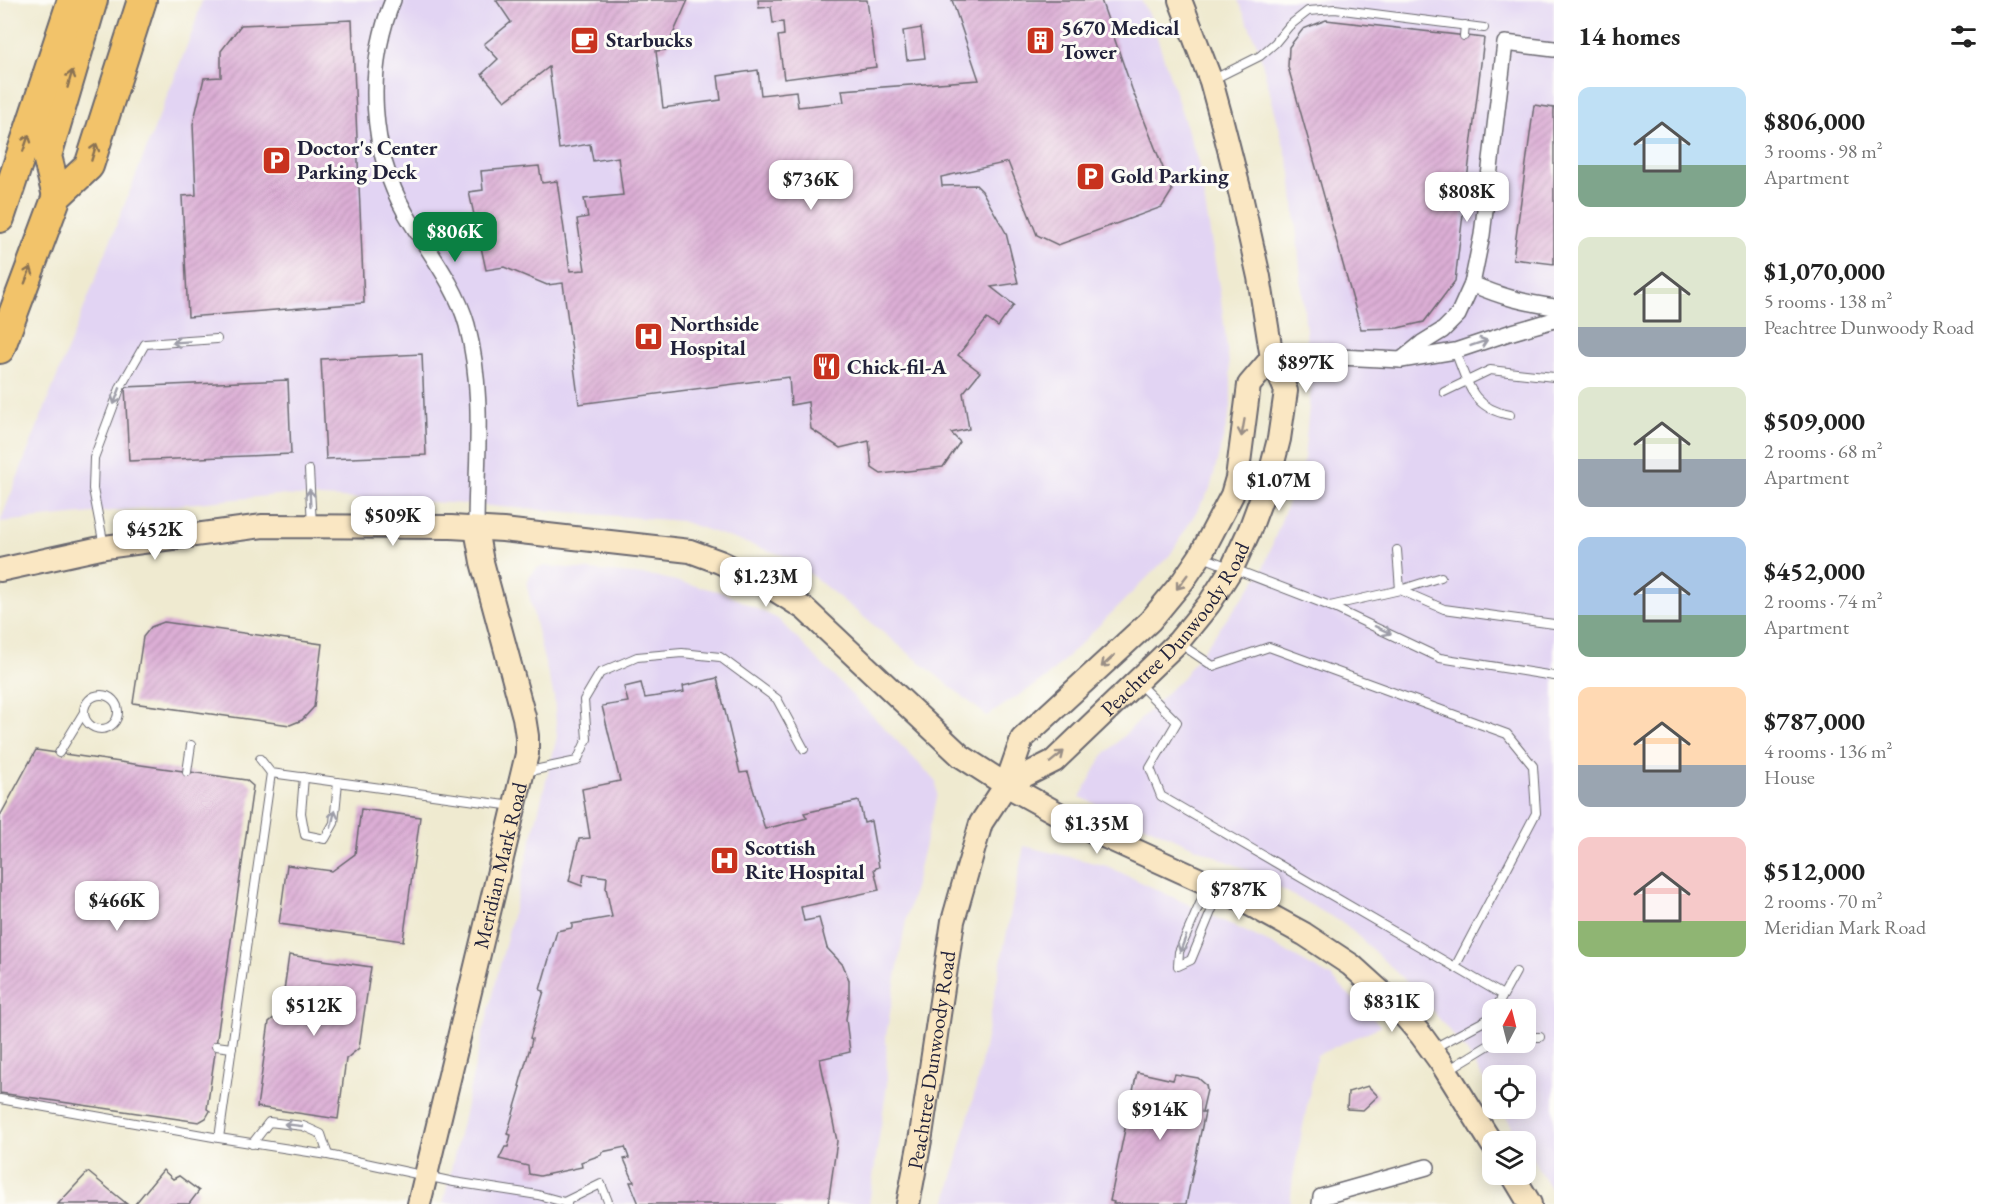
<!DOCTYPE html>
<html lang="en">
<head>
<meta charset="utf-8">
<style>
  body { margin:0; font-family:"EB Garamond",serif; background:#f6f6f6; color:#222; height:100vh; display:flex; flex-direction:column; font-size:22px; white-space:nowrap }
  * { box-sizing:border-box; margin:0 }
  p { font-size:20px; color:#767676 }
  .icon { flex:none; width:33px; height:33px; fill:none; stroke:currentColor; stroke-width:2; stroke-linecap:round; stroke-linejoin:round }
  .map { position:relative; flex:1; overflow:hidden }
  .drawer { display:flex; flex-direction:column; background:#fff; width:450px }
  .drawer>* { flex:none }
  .needle { width:39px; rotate:7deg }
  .tools { position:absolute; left:1482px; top:999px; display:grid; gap:12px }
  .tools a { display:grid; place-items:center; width:54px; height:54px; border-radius:12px; background:#fff; box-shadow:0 3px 15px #0003; font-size:30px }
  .price { position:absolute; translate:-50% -51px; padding:0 14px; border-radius:12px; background:#fff; color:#222; font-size:20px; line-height:39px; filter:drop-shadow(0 2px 3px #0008) }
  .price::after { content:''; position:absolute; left:50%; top:36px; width:18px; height:14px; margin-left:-9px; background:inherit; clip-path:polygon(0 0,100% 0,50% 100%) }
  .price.current { background:#0b8043; color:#fff }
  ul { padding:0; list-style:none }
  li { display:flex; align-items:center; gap:18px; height:150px; padding:0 24px }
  li span { display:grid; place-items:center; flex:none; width:168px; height:120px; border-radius:12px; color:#555 }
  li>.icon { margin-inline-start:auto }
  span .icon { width:72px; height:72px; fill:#fffc; stroke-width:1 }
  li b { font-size:26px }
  h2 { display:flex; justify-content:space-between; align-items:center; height:72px; padding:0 24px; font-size:26px }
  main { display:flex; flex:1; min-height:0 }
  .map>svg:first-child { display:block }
  .built { fill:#e2d4f3; fill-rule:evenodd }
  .building { fill:url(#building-hatch) }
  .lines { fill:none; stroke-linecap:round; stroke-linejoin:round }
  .lane-casing { stroke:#6a686f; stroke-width:10 }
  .street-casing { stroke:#6a686f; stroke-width:18 }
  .secondary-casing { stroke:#6a686f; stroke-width:26 }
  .highway-casing { stroke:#6a686f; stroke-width:32 }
  .lane { stroke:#fff; stroke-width:8 }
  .street { stroke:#fff; stroke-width:15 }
  .secondary { stroke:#fae7c3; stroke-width:22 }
  .highway { stroke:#f2c36a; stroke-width:28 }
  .oneway { stroke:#8a7252 }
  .oneway2 { stroke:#9c9ca7 }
  .oneway3 { stroke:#998e86 }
  .labels { text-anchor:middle; stroke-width:6; stroke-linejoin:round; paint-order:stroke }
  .poi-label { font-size:21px; font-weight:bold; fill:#22223b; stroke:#fdfcf7; text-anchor:start }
  .street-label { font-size:21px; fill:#22223b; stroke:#fdfcf7 }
</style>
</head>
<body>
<main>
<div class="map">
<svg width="1554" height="1204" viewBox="0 0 1554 1204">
  <defs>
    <pattern id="building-hatch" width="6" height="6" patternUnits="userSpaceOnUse" patternTransform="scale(1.5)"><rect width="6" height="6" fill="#dcaed5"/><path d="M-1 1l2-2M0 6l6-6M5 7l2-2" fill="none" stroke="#bc95b8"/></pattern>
  </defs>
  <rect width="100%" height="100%" fill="#fdfcf7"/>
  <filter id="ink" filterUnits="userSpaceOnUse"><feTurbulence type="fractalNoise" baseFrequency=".0167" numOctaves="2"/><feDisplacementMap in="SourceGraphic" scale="12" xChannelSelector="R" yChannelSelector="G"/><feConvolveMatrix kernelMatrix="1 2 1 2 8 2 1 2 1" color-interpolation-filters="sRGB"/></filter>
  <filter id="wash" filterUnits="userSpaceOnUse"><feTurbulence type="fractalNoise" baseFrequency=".008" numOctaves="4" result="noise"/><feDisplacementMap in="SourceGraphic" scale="24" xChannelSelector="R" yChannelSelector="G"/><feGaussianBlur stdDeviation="1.35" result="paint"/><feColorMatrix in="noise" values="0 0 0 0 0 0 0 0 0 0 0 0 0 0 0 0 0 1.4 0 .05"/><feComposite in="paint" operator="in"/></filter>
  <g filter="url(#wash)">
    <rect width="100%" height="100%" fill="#efead0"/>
    <g class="built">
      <path d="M202,0H1141L1150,16L1198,162L1220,292L1231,380V408L1210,489L1170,555L1046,678L987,716L790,558L681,521L452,503L277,495L0,522L193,30Z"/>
      <path d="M1238,0H1554V1195L1526,1148V1142L1521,1141L1501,1109L1526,1108V1076H1492V1094L1467,1052L1416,991L1345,924L1247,870L1080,797L1102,757L1183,677L1262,572L1304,459L1311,384L1291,172L1258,47ZM1492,1010H1526V1042H1492Z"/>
      <path d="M546,566L654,576L722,592L778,619L936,781L937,795L905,925L886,1036L887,1085L869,1204H443L478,1053L557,737L554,696L542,652L527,586L530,575L537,568Z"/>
      <path d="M1024,846L1107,866L1272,944L1331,977L1381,1026L1317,1055L1293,1177L1290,1204H946L977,1083Z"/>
    </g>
    <g id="blocks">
      <g class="building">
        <path d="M496,0H688L666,50L656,51L663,108L721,100L718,76L758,70L761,95L796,91L798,107L844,102L842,90L979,80L952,0H1101L1132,89L1172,191L1162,207L1058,245L1037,235L1008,162L941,177L942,186L976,185L982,191L1006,233L1018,283L991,287L1014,305L998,327L987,319L958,355L980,372L963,393L969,429L951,433L960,442L943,467L881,474L872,468L869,441L840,448L811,429L808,402L791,405L789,377L579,404L563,283L547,285L504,267L486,270L469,192L483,190L481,171L539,166L542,183L557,181L570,271L585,270L577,219L588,217L584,199L623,195L618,157L593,161L590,144L559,149L549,67L505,101L482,74L498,59L484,44L511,22Z"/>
        <path d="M758,0H867L876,67L784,79L778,36L784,35L783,22L773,23L771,7L759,8Z"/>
        <path d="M352,20L364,303L188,317L182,196L196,195L193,124L204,78L221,77V51L241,25Z"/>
        <path d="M1326,20L1484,38L1455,281L1424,322L1398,328L1361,329L1288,67L1289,47L1303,29Z"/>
        <path d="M921,28L925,58L907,60L903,31Z"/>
        <path d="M1534,105L1554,108V264L1513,259Z"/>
        <path d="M422,354L426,455L326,459L321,359Z"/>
        <path d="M288,380L291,454L129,461L125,387Z"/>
        <path d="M164,622L322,644L314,707L302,720L290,725L133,703L143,637L151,627Z"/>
        <path d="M717,678L740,773L748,772L765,829L807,818L804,813L859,801L864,823L871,821L879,867L874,869L879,890L801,907L804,921L819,918L827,948L843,965L849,980V1000L846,1019L850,1052L820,1059L837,1141L828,1204H639L630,1182H634L624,1159L629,1158L625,1147L602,1152L601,1155L581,1162L582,1167L540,1176L529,1174L528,1166L499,1159L505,1147H508L511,1135L507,1134L521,1087L519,1086L531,1044L532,1039L530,1038L544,991L540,990L557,931L572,928V924L612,917L606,888L607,877L584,874L582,886L569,881L579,839L590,838L582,789L620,781L602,706L628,702L624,687L641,683L645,698L684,692L683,686Z"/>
        <path d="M36,750L246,780L253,786L207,1109L210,1111L206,1118L199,1122L0,1093V816Z"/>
        <path d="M361,809L420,817L403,941L279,924L287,865L332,871L355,854Z"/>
        <path d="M289,955L371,967L359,1048L346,1059L338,1119L257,1107L269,1022L281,1012Z"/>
        <path d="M1137,1072L1173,1080L1175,1074L1198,1078L1206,1085L1207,1090L1202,1112H1205L1186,1204H1113L1114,1202L1110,1201Z"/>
        <path d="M1368,1086L1378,1096L1363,1110L1347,1109L1348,1092Z"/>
        <path d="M163,1170L173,1179L179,1176L199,1191L189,1204H135Z"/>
        <path d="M88,1172L127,1204H58Z"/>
      </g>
    </g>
  </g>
  <g filter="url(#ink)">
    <use href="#blocks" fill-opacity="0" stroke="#6a686f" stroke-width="1.5"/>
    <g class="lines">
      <defs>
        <g id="lane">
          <path d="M1464,36L1465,25"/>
          <path d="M1212,80L1260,56L1275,43L1289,26L1308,11L1335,9L1484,28"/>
          <path d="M1455,351C1468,383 1471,408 1510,415"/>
          <path d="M1444,392L1490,370L1554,377"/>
          <path d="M309,470L312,525"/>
          <path d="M104,546L93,489L94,458L121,386L145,344L217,339"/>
          <path d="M1397,550L1400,590"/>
          <path d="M1203,557L1330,606L1440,658L1554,676"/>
          <path d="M1400,590L1444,609L1554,624"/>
          <path d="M1330,606L1400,590L1441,577"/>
          <path d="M1179,643L1213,666L1269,647L1507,734L1533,766L1536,813L1455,967"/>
          <path d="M1137,682L1177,722L1150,768L1161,796L1503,995"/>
          <circle cx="101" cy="712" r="17"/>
          <path d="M59,753L84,712"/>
          <path d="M260,759L271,773L513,806"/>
          <path d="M187,772L191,745"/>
          <path d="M525,772L577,761L587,739L584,700L600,673L637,657L682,653L720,657L777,699L804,749"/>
          <path d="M304,777L301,813L305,835L325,839L334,823L338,782"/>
          <path d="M1208,885L1179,952L1178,966L1191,960L1220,890"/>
          <path d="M1495,1010L1516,972"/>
          <path d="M1526,1037H1540"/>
          <path d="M216,1046L232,1048"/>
          <path d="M1432,1049L1490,1018L1492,1014"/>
          <path d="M1448,1070L1494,1042"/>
          <path d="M0,1099L219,1138L328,1155L454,1182L538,1195L564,1202L567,1204"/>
          <path d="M219,1138L271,773"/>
          <path d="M252,1144L269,1122L303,1126L321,1134L328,1155"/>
          <path d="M564,1202L601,1184L609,1204"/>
        </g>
        <g id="street">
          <path d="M393,0C365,68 370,151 406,214C427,250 456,285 467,325C485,395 476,458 476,529"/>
          <path d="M1472,284C1502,297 1522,302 1554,307"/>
          <path d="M1272,358L1339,357L1401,360L1455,351L1509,333L1554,320"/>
          <path d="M1401,360L1422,343L1443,330L1458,315L1472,284L1482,235L1505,43L1554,49"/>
          <path d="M1320,1204L1321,1197L1427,1167"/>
        </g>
        <g id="secondary">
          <path d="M0,570L105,547L263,526L451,527L503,530L690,551L720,562L764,583L805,609L961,756L1006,785L1075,823L1231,894L1304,934L1351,965L1393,1003L1421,1035L1442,1064L1492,1144"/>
          <path id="s1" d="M1006,785L1054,761L1178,642L1209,604L1232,568L1250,529L1269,478L1279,439L1286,391L1272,358L1259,277L1241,196L1220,114L1211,81L1180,0"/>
          <path d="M1512,1174L1530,1204"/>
          <path id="s2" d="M419,1204L527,754V736L524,717L482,562L476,529"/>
          <path id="s3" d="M908,1204L921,1135L953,921L981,823L1006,785L1022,739L1150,621L1183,581L1200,556L1232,495L1237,478L1249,385L1272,358"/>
        </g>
        <g id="highway">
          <path d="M57,196L47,156L93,0"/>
          <path d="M0,218L72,0"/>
          <path d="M0,349L57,196L89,166L142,0"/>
        </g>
      </defs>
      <use href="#lane" class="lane-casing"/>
      <use href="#street" class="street-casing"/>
      <use href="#secondary" class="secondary-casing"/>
      <use href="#highway" class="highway-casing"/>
      <use href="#lane" class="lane"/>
      <use href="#street" class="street"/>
      <use href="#secondary" class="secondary"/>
      <use href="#highway" class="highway"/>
    </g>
    <defs><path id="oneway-shaft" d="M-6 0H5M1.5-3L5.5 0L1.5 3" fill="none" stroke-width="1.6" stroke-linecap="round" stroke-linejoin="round" transform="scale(1.5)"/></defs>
    <g class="oneway">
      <use href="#oneway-shaft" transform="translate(70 79) rotate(-74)"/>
      <use href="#oneway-shaft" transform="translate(26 143) rotate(-71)"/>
      <use href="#oneway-shaft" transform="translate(94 152) rotate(-73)"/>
      <use href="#oneway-shaft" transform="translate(28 275) rotate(-69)"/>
    </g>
    <g class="oneway2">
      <use href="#oneway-shaft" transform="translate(181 342) rotate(176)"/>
      <use href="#oneway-shaft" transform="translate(1479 343) rotate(-19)"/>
      <use href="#oneway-shaft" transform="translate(117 396) rotate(111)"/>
      <use href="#oneway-shaft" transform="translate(310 498) rotate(-93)"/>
      <use href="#oneway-shaft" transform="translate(1383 630) rotate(25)"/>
      <use href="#oneway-shaft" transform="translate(333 819) rotate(-77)"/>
      <use href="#oneway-shaft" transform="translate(1183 944) rotate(111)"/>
      <use href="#oneway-shaft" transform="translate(293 1125) rotate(-173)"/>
    </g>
    <g class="oneway3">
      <use href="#oneway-shaft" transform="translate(1243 428) rotate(100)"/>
      <use href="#oneway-shaft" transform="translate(1182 582) rotate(127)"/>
      <use href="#oneway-shaft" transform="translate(1108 661) rotate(138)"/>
      <use href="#oneway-shaft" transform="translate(1057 757) rotate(-39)"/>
    </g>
  </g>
  <defs>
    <symbol id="cafe-square" viewBox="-11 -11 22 22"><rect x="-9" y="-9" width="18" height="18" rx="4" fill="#c8321e" stroke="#fdfcf7"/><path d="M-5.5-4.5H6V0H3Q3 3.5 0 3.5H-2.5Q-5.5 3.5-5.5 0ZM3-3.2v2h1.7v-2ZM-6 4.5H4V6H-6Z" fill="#fff"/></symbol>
    <symbol id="building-square" viewBox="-11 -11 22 22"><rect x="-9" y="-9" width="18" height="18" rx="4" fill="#c8321e" stroke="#fdfcf7"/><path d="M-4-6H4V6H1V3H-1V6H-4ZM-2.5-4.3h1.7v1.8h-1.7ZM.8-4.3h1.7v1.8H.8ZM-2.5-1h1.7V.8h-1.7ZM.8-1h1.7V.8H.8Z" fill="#fff"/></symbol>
    <symbol id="parking-square" viewBox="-11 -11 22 22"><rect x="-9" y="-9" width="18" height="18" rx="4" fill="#c8321e" stroke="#fdfcf7"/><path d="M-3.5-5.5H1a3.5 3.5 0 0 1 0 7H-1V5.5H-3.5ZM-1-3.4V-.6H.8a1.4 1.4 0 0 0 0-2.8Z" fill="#fff"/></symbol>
    <symbol id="hospital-square" viewBox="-11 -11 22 22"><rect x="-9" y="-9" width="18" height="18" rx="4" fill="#c8321e" stroke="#fdfcf7"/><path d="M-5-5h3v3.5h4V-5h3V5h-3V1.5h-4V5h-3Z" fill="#fff"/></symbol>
    <symbol id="restaurant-square" viewBox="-11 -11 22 22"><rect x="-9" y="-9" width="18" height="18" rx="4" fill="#c8321e" stroke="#fdfcf7"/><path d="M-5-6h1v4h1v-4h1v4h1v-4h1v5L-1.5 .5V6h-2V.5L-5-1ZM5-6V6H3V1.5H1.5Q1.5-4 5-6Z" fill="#fff"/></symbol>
  </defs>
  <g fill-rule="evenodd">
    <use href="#cafe-square" x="568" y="24" width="33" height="33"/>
    <use href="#building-square" x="1024" y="24" width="33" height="33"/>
    <use href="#parking-square" x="260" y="144" width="33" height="33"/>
    <use href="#parking-square" x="1074" y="160" width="33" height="33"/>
    <use href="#hospital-square" x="632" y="320" width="33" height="33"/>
    <use href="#restaurant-square" x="810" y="350" width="33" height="33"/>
    <use href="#hospital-square" x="708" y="844" width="33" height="33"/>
  </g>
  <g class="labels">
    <g class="poi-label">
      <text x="1061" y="35">5670 Medical<tspan x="1061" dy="24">Tower</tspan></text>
      <text x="606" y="47">Starbucks</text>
      <text x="297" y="155">Doctor's Center<tspan x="297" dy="24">Parking Deck</tspan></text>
      <text x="1111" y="183">Gold Parking</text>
      <text x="670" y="331">Northside<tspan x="670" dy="24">Hospital</tspan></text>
      <text x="847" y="374">Chick-fil-A</text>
      <text x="745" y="855">Scottish<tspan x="745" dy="24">Rite Hospital</tspan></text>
    </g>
    <g class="street-label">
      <text dy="7" stroke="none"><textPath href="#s1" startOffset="234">Peachtree Dunwoody Road</textPath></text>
      <text dy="7" stroke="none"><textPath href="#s2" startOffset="348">Meridian Mark Road</textPath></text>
      <text dy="7" stroke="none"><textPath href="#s3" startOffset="146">Peachtree Dunwoody Road</textPath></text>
    </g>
  </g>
</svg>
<div class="tools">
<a><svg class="needle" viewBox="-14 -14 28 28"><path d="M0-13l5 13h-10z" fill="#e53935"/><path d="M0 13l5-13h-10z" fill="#767676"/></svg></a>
<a><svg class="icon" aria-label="locate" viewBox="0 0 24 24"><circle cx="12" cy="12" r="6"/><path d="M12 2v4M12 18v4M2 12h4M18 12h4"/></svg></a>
<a><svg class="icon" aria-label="layers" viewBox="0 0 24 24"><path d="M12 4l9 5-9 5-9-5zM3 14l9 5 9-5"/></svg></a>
</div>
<b class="price" style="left:811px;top:211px">$736K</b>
<b class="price" style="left:1467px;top:223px">$808K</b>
<b class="price current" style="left:455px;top:263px">$806K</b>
<b class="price" style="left:1306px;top:394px">$897K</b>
<b class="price" style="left:1279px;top:512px">$1.07M</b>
<b class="price" style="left:393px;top:547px">$509K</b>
<b class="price" style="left:155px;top:561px">$452K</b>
<b class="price" style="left:766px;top:608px">$1.23M</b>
<b class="price" style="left:1097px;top:855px">$1.35M</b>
<b class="price" style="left:1239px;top:921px">$787K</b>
<b class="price" style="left:117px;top:932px">$466K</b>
<b class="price" style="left:1392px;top:1033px">$831K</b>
<b class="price" style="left:314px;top:1037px">$512K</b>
<b class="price" style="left:1160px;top:1141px">$914K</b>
</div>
<section class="drawer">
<h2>14 homes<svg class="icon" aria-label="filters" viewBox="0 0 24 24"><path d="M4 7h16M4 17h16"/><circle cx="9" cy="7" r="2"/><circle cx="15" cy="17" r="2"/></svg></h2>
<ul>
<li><span style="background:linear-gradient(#bfe0f5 65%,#7fa58c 0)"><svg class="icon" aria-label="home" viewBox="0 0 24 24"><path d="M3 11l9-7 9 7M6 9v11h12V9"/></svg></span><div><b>$806,000</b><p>3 rooms · 98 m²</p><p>Apartment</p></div></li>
<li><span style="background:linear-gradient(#dfe7d0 75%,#9aa5b1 0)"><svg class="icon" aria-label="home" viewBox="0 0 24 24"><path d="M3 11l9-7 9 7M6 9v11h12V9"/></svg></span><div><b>$1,070,000</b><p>5 rooms · 138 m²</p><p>Peachtree Dunwoody Road</p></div></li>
<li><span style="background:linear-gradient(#dfe7d0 60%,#9aa5b1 0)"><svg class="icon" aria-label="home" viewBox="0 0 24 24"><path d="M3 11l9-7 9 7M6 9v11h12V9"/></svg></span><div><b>$509,000</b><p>2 rooms · 68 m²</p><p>Apartment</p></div></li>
<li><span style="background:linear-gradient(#a9c7e8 65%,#7fa58c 0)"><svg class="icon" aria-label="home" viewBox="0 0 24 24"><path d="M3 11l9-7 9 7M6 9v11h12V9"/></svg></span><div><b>$452,000</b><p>2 rooms · 74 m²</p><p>Apartment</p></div></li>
<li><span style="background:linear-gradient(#ffd9b3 65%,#9aa5b1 0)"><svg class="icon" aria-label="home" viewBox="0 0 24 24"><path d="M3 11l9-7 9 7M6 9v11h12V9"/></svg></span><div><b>$787,000</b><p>4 rooms · 136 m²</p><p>House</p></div></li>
<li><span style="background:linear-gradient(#f6c9c9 70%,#8fb573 0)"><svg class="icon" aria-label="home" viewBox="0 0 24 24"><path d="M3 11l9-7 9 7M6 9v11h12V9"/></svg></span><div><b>$512,000</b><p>2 rooms · 70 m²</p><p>Meridian Mark Road</p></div></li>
</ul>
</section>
</main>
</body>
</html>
